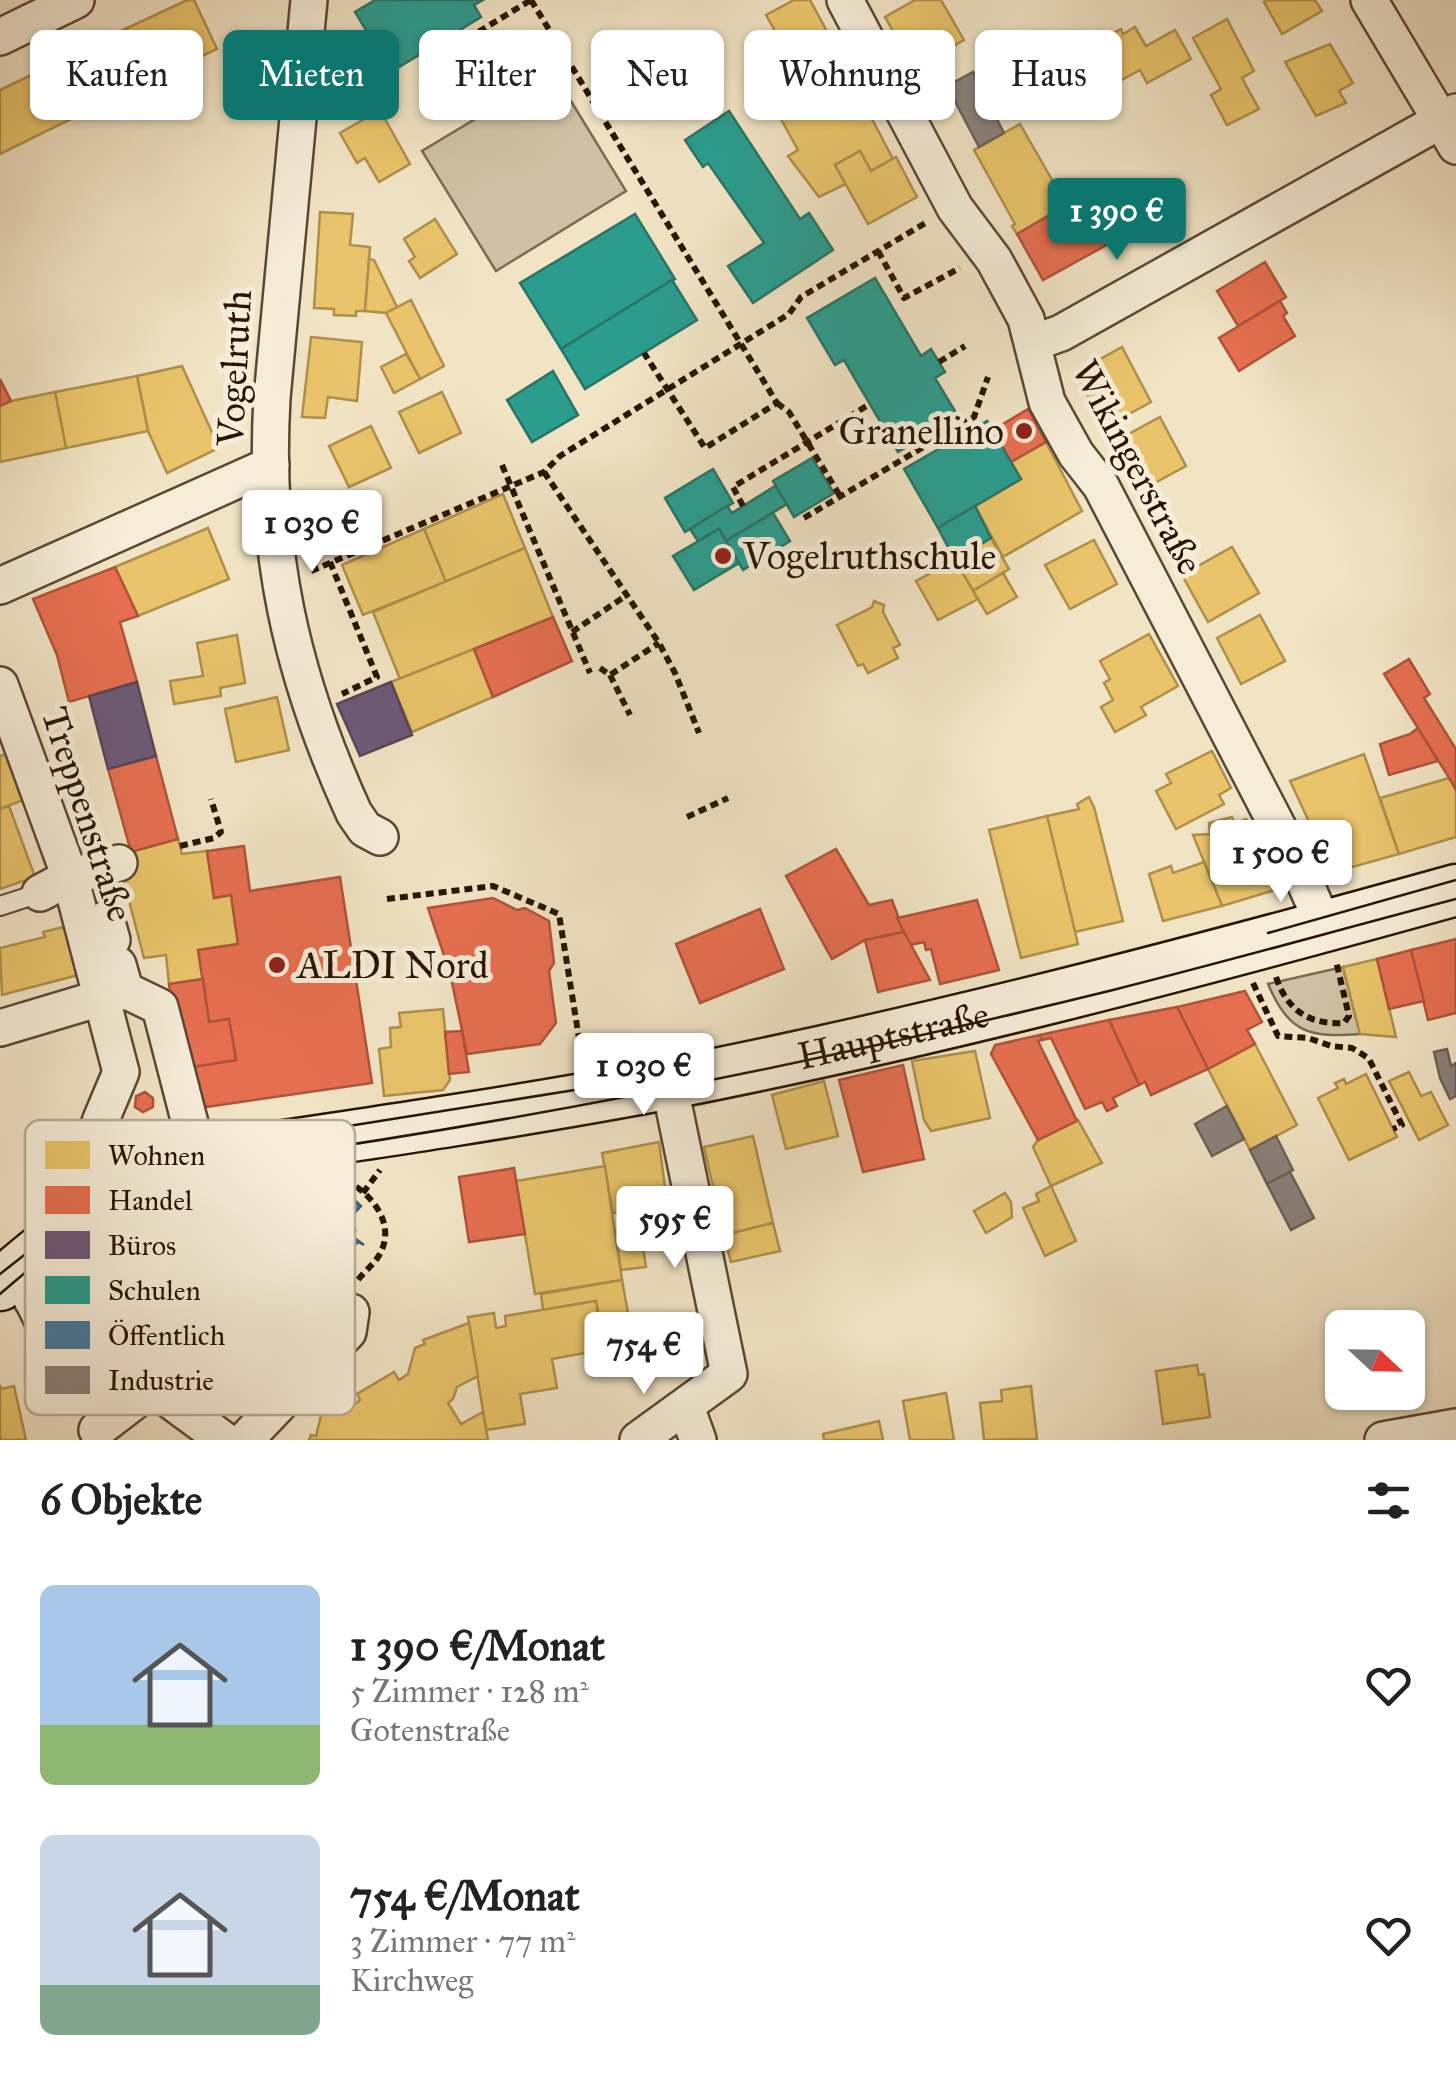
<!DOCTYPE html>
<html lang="de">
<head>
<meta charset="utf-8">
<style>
  body { margin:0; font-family:"IM FELL Great Primer",serif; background:#f2f2f2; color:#222; height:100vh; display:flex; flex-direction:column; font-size:38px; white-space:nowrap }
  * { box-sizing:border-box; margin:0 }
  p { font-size:32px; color:#767676 }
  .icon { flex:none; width:55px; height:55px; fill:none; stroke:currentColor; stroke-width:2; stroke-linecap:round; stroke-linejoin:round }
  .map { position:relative; height:1440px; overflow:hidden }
  .sheet { display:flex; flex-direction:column; background:#fff; flex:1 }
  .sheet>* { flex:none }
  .top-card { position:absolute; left:30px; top:30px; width:1398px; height:90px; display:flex; gap:20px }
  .needle { width:65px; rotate:112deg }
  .tools { position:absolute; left:1325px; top:1310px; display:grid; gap:20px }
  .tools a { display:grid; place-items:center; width:100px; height:100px; border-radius:15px; background:#fff; box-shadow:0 2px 8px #0004; font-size:50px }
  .price { position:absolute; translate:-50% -85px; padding:0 22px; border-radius:10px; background:#fff; color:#222; font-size:32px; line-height:65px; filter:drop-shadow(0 2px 5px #0008) }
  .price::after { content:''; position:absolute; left:50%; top:60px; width:30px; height:22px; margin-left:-15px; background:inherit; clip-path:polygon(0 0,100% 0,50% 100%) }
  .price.selected { background:#0f766e; color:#fff }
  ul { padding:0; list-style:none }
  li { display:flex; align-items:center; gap:30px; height:250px; padding:0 40px }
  li span { display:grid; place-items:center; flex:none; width:280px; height:200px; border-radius:15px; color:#555 }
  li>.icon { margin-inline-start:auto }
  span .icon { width:120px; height:120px; fill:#fffc; stroke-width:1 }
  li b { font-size:42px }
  h2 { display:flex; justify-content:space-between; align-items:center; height:120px; padding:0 40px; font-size:42px }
  .pill { padding:0 35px; border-radius:15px; background:#fff; box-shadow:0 2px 8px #0004; font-size:35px; line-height:90px }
  .pill.selected { background:#0f766e; color:#fff }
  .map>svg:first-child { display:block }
  .green { fill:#cfc1a4; stroke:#7c6a54; stroke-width:2.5 }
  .homes { fill:#e9c46a; stroke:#af8f4b; stroke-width:2.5 }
  .shops { fill:#e76f51; stroke:#ae543a; stroke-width:2.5 }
  .offices { fill:#6d597a; stroke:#594456; stroke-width:2.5 }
  .schools { fill:#2a9d8f; stroke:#2a7465; stroke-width:2.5 }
  .public { fill:#457b9d; stroke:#3d5c6f; stroke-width:2.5 }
  .industry { fill:#8a817c; stroke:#6d6058; stroke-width:2.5 }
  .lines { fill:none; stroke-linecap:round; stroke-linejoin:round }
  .lane-casing { stroke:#5b4834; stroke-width:22 }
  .street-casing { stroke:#5b4834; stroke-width:40 }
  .secondary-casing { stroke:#291403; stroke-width:55 }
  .path { stroke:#291403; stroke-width:6; stroke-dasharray:8 5; stroke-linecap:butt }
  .lane { stroke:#f6edd9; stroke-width:18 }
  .street { stroke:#f6edd9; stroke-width:35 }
  .secondary { stroke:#f6edd9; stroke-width:50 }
  .tram { stroke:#291403; stroke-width:2.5 }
  .poi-dot { fill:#8f2418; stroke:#f6edd9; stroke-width:4 }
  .labels { text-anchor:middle; stroke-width:10; stroke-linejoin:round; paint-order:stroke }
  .street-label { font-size:38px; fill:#291403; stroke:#f6edd9 }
  .poi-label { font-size:38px; fill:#291403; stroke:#f6edd9; text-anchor:start }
  .key { fill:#f6edd9; stroke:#b8ac99; stroke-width:2.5 }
  .key-label { font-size:28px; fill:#291403 }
</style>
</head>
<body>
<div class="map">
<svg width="1456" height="1440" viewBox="0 0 1456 1440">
  <rect width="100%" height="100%" fill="#f1e4c5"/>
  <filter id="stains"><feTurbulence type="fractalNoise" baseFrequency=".002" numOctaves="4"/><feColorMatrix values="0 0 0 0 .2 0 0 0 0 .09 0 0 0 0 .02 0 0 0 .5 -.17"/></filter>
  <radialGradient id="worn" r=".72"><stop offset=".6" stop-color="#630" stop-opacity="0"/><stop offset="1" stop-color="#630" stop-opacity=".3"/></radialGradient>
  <g class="green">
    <path d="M530,34L626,191L496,271L422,151L485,113L462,75Z"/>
    <path d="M1343,967L1360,1034C1309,1038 1289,1033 1268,984Z"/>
  </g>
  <g class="homes">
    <path d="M187,0H194L217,49L152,80L127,28Z"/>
    <path d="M794,0H810L830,37L785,62L779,50L784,47L766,15Z"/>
    <path d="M915,0H941L964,40L914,68L885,17Z"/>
    <path d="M1268,0H1315L1322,11L1282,34L1264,2Z"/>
    <path d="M1227,19L1254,71L1242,78L1259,109L1227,125L1211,95L1221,89L1193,38Z"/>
    <path d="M1135,27L1146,46L1175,30L1191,59L1147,83L1140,70L1105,89L1083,49L1121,29L1123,34Z"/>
    <path d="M127,28L152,80L69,120L44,69Z"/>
    <path d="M1330,44L1353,83L1339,91L1346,103L1316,116L1285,62Z"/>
    <path d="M840,58L893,159L871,171L860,151L835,165L846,184L819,197L788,156L798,150L771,101L787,91L796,105L803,100L794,84Z"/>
    <path d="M44,69L69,120L0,154V90Z"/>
    <path d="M380,110L410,164L379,182L365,158L357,163L340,133Z"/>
    <path d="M1020,124L1067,206L1017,234L1012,226L1015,224L974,150Z"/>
    <path d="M860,151L871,171L896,157L917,197L868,224L835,165Z"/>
    <path d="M320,212L353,214L350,245L370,247L365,311H356V316L334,315V309L314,308Z"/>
    <path d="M435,219L457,254L420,278L409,261L415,257L404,239Z"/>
    <path d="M369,259L374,260L397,307L386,313L365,311Z"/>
    <path d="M411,300L444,366L420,379L386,313Z"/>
    <path d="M311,337L362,342L357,401L328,397L325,418L302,417Z"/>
    <path d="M1122,347L1151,402L1105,427L1075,373Z"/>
    <path d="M406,354L420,379L394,393L381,367Z"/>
    <path d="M182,366L219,448L167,473L148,431L137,376Z"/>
    <path d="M137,376L148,431L66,448L55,392Z"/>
    <path d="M55,392L66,448L0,462V406L11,401Z"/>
    <path d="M442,392L461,433L419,453L399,412Z"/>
    <path d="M1160,417L1186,466L1138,492L1112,443Z"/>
    <path d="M371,426L391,468L349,487L329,446Z"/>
    <path d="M1046,442L1082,511L1003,557L975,506L1021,479L1011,462Z"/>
    <path d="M503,494L525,548L446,582L424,529Z"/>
    <path d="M208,528L229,579L138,616L115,567Z"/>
    <path d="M424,529L446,582L363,615L342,565Z"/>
    <path d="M991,538L1009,569L973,591L955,560Z"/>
    <path d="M1094,540L1117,584L1070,609L1045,565Z"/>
    <path d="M1232,547L1259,593L1208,622L1182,575Z"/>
    <path d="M525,548L553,617L400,679L373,612Z"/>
    <path d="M955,560L978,599L938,620L916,581Z"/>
    <path d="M1003,573L1017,597L987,614L973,591Z"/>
    <path d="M874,601L884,605L883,612L900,645L893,648L898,658L868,673L863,664L858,666L837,625L872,607Z"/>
    <path d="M1260,615L1285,661L1241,684L1217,638Z"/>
    <path d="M1149,634L1178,686L1141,707L1146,715L1115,732L1101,707L1113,700L1104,683L1110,679L1100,661Z"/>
    <path d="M237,635L245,683L220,688L221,696L174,704L170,681L203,676L197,643Z"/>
    <path d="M474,649L493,697L412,732L391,682Z"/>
    <path d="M277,697L289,750L236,762L225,709Z"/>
    <path d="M1212,751L1231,788L1219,795L1224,804L1176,829L1156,791L1171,783L1166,774Z"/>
    <path d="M6,754L23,800L0,809V756Z"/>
    <path d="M1364,754L1399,854L1349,868L1327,860L1290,781Z"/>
    <path d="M1449,778L1456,791V837L1399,854L1380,798Z"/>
    <path d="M1089,797L1094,807L1123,921L1075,932L1047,816L1079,809L1077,804Z"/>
    <path d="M9,806L35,877L0,889V809Z"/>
    <path d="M1047,816L1078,944L1021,958L989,830Z"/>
    <path d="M1232,817L1235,824L1246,819L1278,879L1275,890L1222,906L1193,835L1210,834L1209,823Z"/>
    <path d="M178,839L182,854L207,851L214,898L231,895L238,944L198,950L203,979L169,984L166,955L144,958L117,855Z"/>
    <path d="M1204,862L1222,906L1163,921L1149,874L1171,866L1173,873Z"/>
    <path d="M63,927L65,932L71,931L82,974L2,995L0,948L45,937L43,932Z"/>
    <path d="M1377,959L1392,1020L1396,1037L1360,1034L1343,967Z"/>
    <path d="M443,1009L450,1080L443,1090L384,1096L379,1049L391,1047L390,1028L401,1027L399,1013Z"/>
    <path d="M1255,1044L1297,1125L1250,1150L1208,1069Z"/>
    <path d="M975,1051L990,1118L931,1131L924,1120L912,1061Z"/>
    <path d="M1409,1072L1421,1096L1431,1092L1448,1125L1419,1140L1389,1081Z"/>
    <path d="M1366,1074L1397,1137L1349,1160L1318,1098L1338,1088L1335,1083L1344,1079L1346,1084Z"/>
    <path d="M824,1081L838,1136L786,1149L772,1095Z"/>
    <path d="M1078,1120L1102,1163L1051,1186L1033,1147L1038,1140Z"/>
    <path d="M753,1136L773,1223L724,1235L704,1147Z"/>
    <path d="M659,1142L667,1203L613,1213L602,1153Z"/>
    <path d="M605,1166L622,1280L535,1294L516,1181Z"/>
    <path d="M1051,1186L1076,1241L1045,1256L1023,1208L1039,1201L1036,1194Z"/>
    <path d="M1005,1193L1011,1202L1012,1217L986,1233L974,1211Z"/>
    <path d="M773,1223L780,1251L731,1262L724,1235Z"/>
    <path d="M640,1226L646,1267L621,1270L615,1230Z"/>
    <path d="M622,1280L628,1313L599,1318L596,1301L543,1310L541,1294Z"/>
    <path d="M596,1301L599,1321L586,1323L590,1352L552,1359L557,1388L520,1394L525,1424L486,1430L468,1317L494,1313L496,1328L506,1326L505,1316Z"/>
    <path d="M469,1323L478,1376L457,1387L453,1399L448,1403L461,1424L483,1412L488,1440H309L311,1435L316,1436L325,1399L353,1406L360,1400L357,1394L394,1372L399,1380L408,1374L415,1348L425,1344L423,1340Z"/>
    <path d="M1197,1365L1199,1375L1204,1374L1210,1417L1163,1424L1156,1371Z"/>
    <path d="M0,1385L1,1389L14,1386L26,1440H0Z"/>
    <path d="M1031,1386L1037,1439L984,1440L980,1403L1002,1401L1001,1390Z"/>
    <path d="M946,1393L954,1440H910L903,1401Z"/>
    <path d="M879,1421L883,1440H824L823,1434Z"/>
  </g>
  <g class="shops">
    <path d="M1108,186L1132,231L1043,280L1017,234L1082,196L1084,199Z"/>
    <path d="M1265,262L1286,297L1238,326L1217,291Z"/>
    <path d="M1280,301L1287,313L1283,316L1295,336L1239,371L1219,338Z"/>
    <path d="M0,379L11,401L0,406Z"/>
    <path d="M1028,409L1046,442L1011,462L993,430Z"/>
    <path d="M115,567L138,616L120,622L137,682L69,702L57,655L33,599Z"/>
    <path d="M553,617L572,661L493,697L474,649Z"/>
    <path d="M1409,659L1430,694L1424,698L1456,749V789L1384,674Z"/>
    <path d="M1418,728L1438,761L1389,775L1380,744L1410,734Z"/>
    <path d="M156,756L178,839L131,852L108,769Z"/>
    <path d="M244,846L250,891L340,877L372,1083L192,1109L185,1068L236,1060L229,1019L209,1022L198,950L238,944L231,895L214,898L207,851Z"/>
    <path d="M836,849L869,905L892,900L904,932L865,940L832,959L786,876Z"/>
    <path d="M493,898L517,910L525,908L549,921L554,963L549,971L556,1023L540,1044L467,1054L450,973L428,908Z"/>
    <path d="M977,900L999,970L940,984L931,949L926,950L924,942L910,945L897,918Z"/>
    <path d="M760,909L784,969L700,1003L676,944Z"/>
    <path d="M904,932L930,980L878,992L865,940Z"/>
    <path d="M1456,939V1013L1428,1020L1411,950Z"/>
    <path d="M1411,950L1424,1001L1389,1009L1377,959Z"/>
    <path d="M203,979L209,1022L229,1019L236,1060L180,1069L169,984Z"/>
    <path d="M1245,991L1262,1022L1247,1030L1255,1044L1208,1069L1177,1007Z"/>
    <path d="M1177,1007L1208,1069L1151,1095L1145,1082L1139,1085L1109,1020Z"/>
    <path d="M1109,1020L1139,1085L1113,1098L1117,1106L1107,1111L1102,1102L1085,1109L1051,1038L1042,1040L1040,1035Z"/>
    <path d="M462,1031L469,1072L449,1074L445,1032Z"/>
    <path d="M1040,1035L1042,1040L1038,1041L1077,1121L1038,1140L991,1054L995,1045Z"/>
    <path d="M903,1065L924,1159L863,1172L839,1080Z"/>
    <path d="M145,1092L153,1098V1107L143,1112L135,1107L136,1096Z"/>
    <path d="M514,1168L525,1234L469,1242L459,1177Z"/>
  </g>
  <g class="offices">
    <path d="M137,682L156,756L108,769L89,696Z"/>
    <path d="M391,682L412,735L360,756L337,704Z"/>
  </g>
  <g class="schools">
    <path d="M375,0H483L474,5L481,17L391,72L355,12Z"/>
    <path d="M729,111L800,219L809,213L833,250L753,303L728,266L764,243L708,163L703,167L685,140Z"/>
    <path d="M635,214L675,279L561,349L520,283Z"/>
    <path d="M875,278L921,356L931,349L939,362L945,372L935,378L958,416L898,452L844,360L835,365L807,318Z"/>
    <path d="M672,280L697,320L585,389L561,349Z"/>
    <path d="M553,371L578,415L532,442L507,400Z"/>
    <path d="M987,421L1021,479L938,528L904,469Z"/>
    <path d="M812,458L834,493L794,517L773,481Z"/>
    <path d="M713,469L733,503L685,532L665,498Z"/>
    <path d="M775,486L787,504L726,541L719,529L698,541L690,529L727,506L732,513Z"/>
    <path d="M975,506L991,538L955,560L938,528Z"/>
    <path d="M773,513L790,541L743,570L726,541Z"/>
    <path d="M719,529L739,563L694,590L673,556Z"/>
  </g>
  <path class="public" d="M335,1182L361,1206L349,1219L355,1230L341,1228L364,1245L358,1242L341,1260L343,1262L340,1265L338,1263L327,1276L330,1279L327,1283L323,1280L311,1299L308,1296L303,1301L315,1313L325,1310L332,1316L333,1325L289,1388L271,1371L257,1374L252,1370L249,1376V1372L232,1358L216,1356L207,1346L201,1351L198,1346L204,1343L206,1331L197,1324L182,1327L173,1315L167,1313L170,1311L160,1301L157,1303L156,1284L165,1281L164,1277L174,1282L188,1266L186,1264L191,1263L202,1251L200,1249H204L220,1229L222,1237L245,1224L251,1230L245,1236L244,1246L257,1258L262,1253L257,1249L262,1244L266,1248L276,1237L270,1232L275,1227L280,1232L290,1222L286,1217L290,1212L295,1217L309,1202L308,1195H312L315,1204Z"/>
  <g class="industry">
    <path d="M973,72L1004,133L979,147L947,86Z"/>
    <path d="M1447,1049L1451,1066L1456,1063V1096L1450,1099L1440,1078L1434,1052Z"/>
    <path d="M1227,1106L1244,1139L1212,1156L1195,1124Z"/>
    <path d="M1276,1136L1293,1170L1267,1184L1250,1150Z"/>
    <path d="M1290,1172L1314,1218L1291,1230L1267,1184Z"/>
  </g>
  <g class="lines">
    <defs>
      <path id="lane" d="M0,906L40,893"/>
      <g id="street">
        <path d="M309,0L272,398C263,550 291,675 354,813L365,829L380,837"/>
        <path d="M845,0L955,208L994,260L1026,319L1047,402L1076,454L1101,486L1296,862L1324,926"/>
        <path d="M1369,0L1456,146"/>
        <path d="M0,37L76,0"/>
        <path d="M1033,343L1061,333L1456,112"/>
        <path d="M0,586L271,465"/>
        <path d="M0,685L70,877L121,1072L100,1122L119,1162"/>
        <path d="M40,893L70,877L119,863"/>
        <path d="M106,919L112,940"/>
        <path d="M118,965L125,990L160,1007L193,1135"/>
        <path d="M0,1028L124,991"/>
        <path d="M32,1300L115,1359"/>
        <path d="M35,1305L75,1387"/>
        <path d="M129,1370L224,1440"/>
        <path d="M686,1407L698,1440"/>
        <path d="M97,1430L153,1387L175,1359C145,1332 116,1319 122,1273L155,1240L147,1225"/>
        <path d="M245,1440L348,1332L351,1312"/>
        <path d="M638,1440L729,1374L669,1083"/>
        <path d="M1383,1440L1456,1427"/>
      </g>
      <g id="secondary">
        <path id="s1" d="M0,1285C72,1222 130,1179 224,1155C373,1133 523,1111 671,1083C936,1031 1197,962 1456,890"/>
      </g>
    </defs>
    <use href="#lane" class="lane-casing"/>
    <use href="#street" class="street-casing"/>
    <use href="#secondary" class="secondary-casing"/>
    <g class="path">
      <path d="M531,0L777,403L705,448L644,353"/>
      <path d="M450,36L455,46L531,0"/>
      <path d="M878,251L904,298L960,268"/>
      <path d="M939,362L965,346"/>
      <path d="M777,403L789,412L840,496"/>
      <path d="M502,465L590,673"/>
      <path d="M544,472L659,643L675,673L699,733"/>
      <path d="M743,506L733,487L870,404"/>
      <path d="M804,518L974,417L988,377"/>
      <path d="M330,562L377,677L342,694"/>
      <path d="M311,571L544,472L560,456L789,314L801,297L927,222"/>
      <path d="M572,632L627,595"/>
      <path d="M600,668L610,675L659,643"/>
      <path d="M610,675L630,715"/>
      <path d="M687,817L728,798"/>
      <path d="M180,846L214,838L221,832L211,799"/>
      <path d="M387,899L493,886L559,914L583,1063"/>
      <path d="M1276,977C1287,1010 1309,1025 1344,1023L1349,1016L1336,961"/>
      <path d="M1253,983L1278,1036L1308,1038L1331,1046L1352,1048L1362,1054L1369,1059L1402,1125L1393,1129"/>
      <path d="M345,1180C373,1194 398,1226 378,1257C372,1266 363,1273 357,1281"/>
      <path d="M363,1193L380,1170"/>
      <path d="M348,1194L355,1186"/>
      <path d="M183,1236L222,1213L286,1200L313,1184"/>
      <path d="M204,1366L231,1386L248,1394"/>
    </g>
    <use href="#lane" class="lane"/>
    <use href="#street" class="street"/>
    <use href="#secondary" class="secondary"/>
    <g class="tram">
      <path d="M1268,933L1456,880"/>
      <path d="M0,1274L92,1202L127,1181L168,1164L261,1140L606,1085"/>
      <path d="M0,1294C78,1227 124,1192 225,1163C523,1122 820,1062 1113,990C1228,961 1342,929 1456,899"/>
    </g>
  </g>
  <g class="poi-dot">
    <circle cx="1024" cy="431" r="10"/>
    <circle cx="723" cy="556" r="10"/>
    <circle cx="277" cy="965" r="10"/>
  </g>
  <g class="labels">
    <g class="street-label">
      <text transform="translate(234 368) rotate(-87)" y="13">Vogelruth</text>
      <text transform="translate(1138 467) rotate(62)" y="13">Wikingerstraße</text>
      <text transform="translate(88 814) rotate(72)" y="13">Treppenstraße</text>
      <text dy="13" stroke="none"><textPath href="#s1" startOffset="942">Hauptstraße</textPath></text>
    </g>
    <g class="poi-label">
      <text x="1004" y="444" text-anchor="end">Granellino</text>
      <text x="743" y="569">Vogelruthschule</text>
      <text x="297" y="978">ALDI Nord</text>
    </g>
  </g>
  <rect x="25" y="1120" width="330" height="295" rx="15" class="key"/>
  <rect x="45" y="1141" width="45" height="28" fill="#e9c46a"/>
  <rect x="45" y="1186" width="45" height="28" fill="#e76f51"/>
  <rect x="45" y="1231" width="45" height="28" fill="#6d597a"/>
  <rect x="45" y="1276" width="45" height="28" fill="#2a9d8f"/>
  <rect x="45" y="1321" width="45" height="28" fill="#457b9d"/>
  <rect x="45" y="1366" width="45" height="28" fill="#8a817c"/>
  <g class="key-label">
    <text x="108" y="1165">Wohnen</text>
    <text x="108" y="1210">Handel</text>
    <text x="108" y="1255">Büros</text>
    <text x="108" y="1300">Schulen</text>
    <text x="108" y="1345">Öffentlich</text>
    <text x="108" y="1390">Industrie</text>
  </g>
  <rect width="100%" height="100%" filter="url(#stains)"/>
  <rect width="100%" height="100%" fill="url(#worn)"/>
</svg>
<div class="tools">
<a><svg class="needle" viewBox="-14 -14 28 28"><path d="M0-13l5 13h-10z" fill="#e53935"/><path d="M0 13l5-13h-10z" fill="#767676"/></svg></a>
</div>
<b class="price selected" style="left:1117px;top:263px">1 390 €</b>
<b class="price" style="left:312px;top:575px">1 030 €</b>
<b class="price" style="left:1281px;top:905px">1 500 €</b>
<b class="price" style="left:644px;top:1118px">1 030 €</b>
<b class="price" style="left:675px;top:1271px">595 €</b>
<b class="price" style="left:644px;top:1397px">754 €</b>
<div class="top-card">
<a class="pill">Kaufen</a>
<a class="pill selected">Mieten</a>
<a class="pill">Filter</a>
<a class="pill">Neu</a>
<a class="pill">Wohnung</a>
<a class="pill">Haus</a>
</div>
</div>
<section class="sheet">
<h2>6 Objekte<svg class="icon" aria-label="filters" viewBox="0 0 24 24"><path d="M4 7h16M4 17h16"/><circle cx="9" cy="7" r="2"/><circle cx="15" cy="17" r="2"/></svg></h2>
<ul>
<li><span style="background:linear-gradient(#a9c7e8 70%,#8fb573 0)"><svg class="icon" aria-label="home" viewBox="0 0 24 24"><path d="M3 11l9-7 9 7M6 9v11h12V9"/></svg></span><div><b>1 390 €/Monat</b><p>5 Zimmer · 128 m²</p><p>Gotenstraße</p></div><svg class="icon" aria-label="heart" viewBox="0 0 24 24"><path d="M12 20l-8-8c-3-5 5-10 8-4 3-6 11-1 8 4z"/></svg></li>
<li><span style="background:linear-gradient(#c9d6e8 75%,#7fa58c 0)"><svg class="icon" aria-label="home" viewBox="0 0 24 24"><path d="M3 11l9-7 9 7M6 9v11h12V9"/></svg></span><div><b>754 €/Monat</b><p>3 Zimmer · 77 m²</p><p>Kirchweg</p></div><svg class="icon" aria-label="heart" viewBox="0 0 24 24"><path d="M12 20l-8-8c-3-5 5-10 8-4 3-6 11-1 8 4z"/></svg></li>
</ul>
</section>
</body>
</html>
